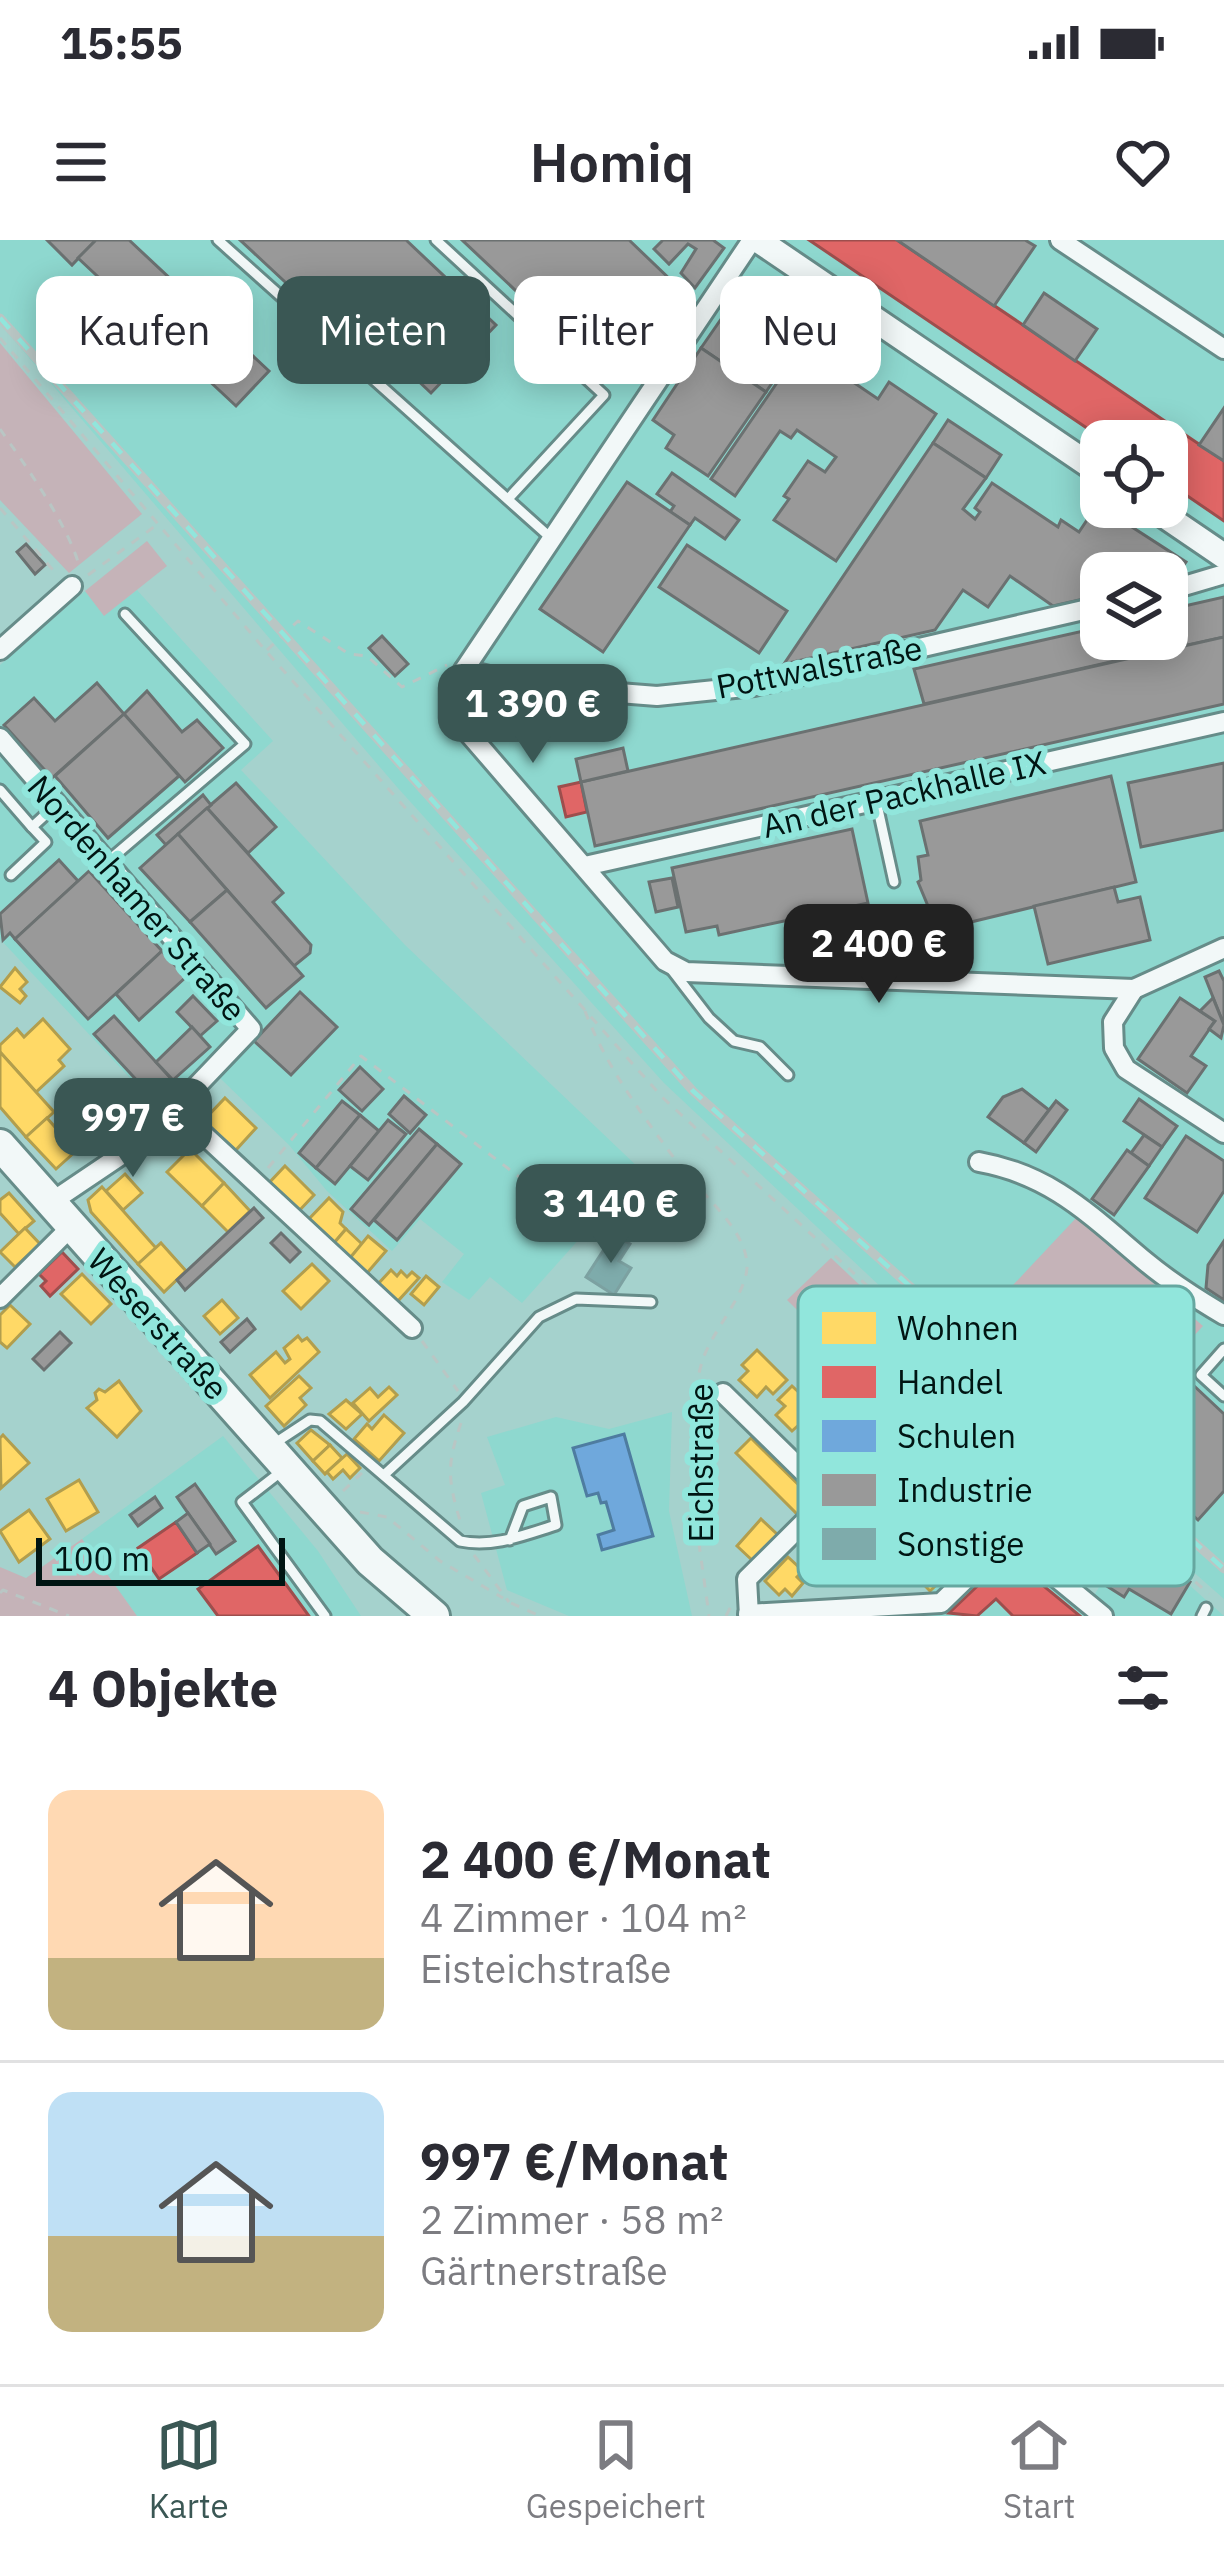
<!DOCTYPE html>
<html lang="de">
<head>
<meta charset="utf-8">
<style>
  body { margin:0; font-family:"IBM Plex Sans",sans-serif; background:#f7f7f7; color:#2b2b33; height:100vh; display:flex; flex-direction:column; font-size:45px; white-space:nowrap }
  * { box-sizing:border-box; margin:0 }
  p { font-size:39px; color:#7c7c81 }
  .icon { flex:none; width:66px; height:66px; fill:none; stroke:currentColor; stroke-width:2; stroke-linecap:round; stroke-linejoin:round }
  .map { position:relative; height:1376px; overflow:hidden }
  .details { display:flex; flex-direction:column; background:#fff; flex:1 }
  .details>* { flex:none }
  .banner { position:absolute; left:36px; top:36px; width:1152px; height:108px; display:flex; gap:24px }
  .fabs { position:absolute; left:1080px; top:180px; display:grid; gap:24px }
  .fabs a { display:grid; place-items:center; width:108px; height:108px; border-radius:24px; background:#fff; box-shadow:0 6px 30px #0003; font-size:60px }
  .scale { position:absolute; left:36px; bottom:30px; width:249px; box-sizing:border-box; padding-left:12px; border:6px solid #001513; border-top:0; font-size:33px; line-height:42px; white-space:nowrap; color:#001513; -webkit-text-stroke:9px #91e6dc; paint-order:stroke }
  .price { position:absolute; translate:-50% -102px; padding:0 27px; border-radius:24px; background:#3a5754; color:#fff; font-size:39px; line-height:78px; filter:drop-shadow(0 3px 6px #0008) }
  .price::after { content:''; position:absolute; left:50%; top:72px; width:36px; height:27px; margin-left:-18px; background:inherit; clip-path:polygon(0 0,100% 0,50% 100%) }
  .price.on { background:#222; color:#fff }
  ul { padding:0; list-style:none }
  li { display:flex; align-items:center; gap:36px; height:300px; padding:0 48px }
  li+li { border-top:3px solid #e1e1e2 }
  li span { display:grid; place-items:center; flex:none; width:336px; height:240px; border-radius:24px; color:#555 }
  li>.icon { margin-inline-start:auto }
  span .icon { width:144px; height:144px; fill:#fffc; stroke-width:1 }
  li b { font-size:51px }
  h2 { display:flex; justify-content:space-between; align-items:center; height:144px; padding:0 48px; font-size:51px }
  .pill { padding:0 42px; border-radius:24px; background:#fff; box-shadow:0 6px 30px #0003; font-size:42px; line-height:108px }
  .pill.on { background:#3a5754; color:#fff }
  .status { display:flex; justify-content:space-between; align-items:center; height:84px; padding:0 60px; background:#fff; direction:ltr }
  .status svg { height:33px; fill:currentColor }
  header { display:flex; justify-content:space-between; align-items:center; height:156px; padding:0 48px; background:#fff; font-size:54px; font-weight:600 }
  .menu { display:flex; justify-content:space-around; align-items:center; height:168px; border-top:3px solid #e1e1e2; background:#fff; font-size:33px; color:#7c7c81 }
  .menu a { display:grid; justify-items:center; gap:6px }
  .menu .on { color:#3a5754 }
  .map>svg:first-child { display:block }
  .built { fill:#8ed8cf; fill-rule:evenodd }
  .green { fill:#c5b3b8 }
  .homes { fill:#ffd966; stroke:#b29e4d; stroke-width:3 }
  .shops { fill:#e06666; stroke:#9d4e4d; stroke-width:3 }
  .schools { fill:#6fa8dc; stroke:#4e7ca0; stroke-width:3 }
  .industry { fill:#999; stroke:#6b7171; stroke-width:3 }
  .building { fill:#7eabab; stroke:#7ca1a1; stroke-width:3 }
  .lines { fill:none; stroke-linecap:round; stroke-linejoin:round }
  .service-casing { stroke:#668c89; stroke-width:15 }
  .minor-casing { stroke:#668c89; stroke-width:24 }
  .tertiary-casing { stroke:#668c89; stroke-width:30 }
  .primary-casing { stroke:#668c89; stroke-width:36 }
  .path { stroke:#b9c6c4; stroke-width:3; stroke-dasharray:9 9; stroke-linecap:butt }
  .service { stroke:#f2f8f8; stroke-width:9 }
  .minor { stroke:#f2f8f8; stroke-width:18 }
  .tertiary { stroke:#f2f8f8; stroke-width:24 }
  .primary { stroke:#f2f8f8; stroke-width:30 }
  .rail-casing { stroke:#b9c6c4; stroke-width:9 }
  .rail { stroke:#91e6dc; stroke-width:4.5; stroke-dasharray:14; stroke-linecap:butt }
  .labels { text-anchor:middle; stroke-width:12; stroke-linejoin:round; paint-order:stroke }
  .street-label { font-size:33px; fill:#001513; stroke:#91e6dc }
  .key { fill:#91e6dc; stroke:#66a7a0; stroke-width:3 }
  .key-label { font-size:33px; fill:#001513 }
</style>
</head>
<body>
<div class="status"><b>15:55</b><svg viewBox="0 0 49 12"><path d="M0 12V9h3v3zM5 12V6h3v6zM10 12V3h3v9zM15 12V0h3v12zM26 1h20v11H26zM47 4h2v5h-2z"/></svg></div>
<header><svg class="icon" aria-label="menu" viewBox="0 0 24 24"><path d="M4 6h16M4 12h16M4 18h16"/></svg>Homiq<svg class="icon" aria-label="heart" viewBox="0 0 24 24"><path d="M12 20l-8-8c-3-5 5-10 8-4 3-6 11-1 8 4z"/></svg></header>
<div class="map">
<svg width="1224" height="1376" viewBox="0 0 1224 1376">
  <rect width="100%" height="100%" fill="#a5d2cd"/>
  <g class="built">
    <path d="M0,0H1224V1359L1034,1191L664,843L397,547L0,84ZM1101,201H1167V267H1101ZM1101,333H1167V399H1101Z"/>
    <path d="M137,350L273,501L241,530L405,705L641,930L522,1063L490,1037L469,1060L442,1042L464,1014L420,979L392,1011L327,951L289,905L220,838L183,876L143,852L0,699V519L15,504L0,488V425L85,351L104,375Z"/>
    <path d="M672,1172L669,1271L692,1376H569L507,1350L481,1253L505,1245L487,1197L556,1177L609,1189Z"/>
    <path d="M223,1196L318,1311L361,1376H137L82,1299Z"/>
    <path d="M958,1229L1093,1357L1132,1294L1224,1376H903L952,1333L903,1283Z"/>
  </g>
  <g class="green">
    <path d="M0,103L142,274L69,333L0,260Z"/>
    <path d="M147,301L167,326L104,376L85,351Z"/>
    <path d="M1077,977L1203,1086L1092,1206L968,1093Z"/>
    <path d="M831,1018L1006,1183L958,1229L787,1060Z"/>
    <path d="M82,1299L137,1376H0V1327L26,1338Z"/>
  </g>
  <g class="homes">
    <path d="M15,728L27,742L20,749L26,756L20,763L0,747Z"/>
    <path d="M43,779L70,809L59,820L64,826L36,852L0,812V805L17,789L24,797Z"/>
    <path d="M0,812L54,872L26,897L0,867Z"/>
    <path d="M136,839L159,864L132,889L109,864Z"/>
    <path d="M96,855L121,888L97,907L87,894L82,898L77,890L81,887L71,875Z"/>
    <path d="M225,858L256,888L235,911L203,881Z"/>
    <path d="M47,878L76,911L56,929L26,897Z"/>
    <path d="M190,909L224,943L202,966L167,932Z"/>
    <path d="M285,926L314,955L298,972L268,944Z"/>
    <path d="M125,934L142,953L123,970L106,951Z"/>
    <path d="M224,943L250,971L228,992L202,966Z"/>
    <path d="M102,947L156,1008L138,1024L91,972L88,960Z"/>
    <path d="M9,953L34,981L19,994L0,973V960Z"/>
    <path d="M329,958L343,972L340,983L346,989L334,1003L308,980Z"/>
    <path d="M25,988L40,1004L15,1027L0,1012Z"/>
    <path d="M346,989L362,1004L350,1018L334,1003Z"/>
    <path d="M368,996L386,1011L367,1033L350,1018Z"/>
    <path d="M161,1003L186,1031L164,1052L138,1024Z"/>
    <path d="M312,1024L329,1041L301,1069L283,1051Z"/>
    <path d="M391,1030L397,1036L401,1031L407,1037L412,1032L419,1038L397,1062L378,1044Z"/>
    <path d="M82,1034L111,1064L91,1084L61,1054Z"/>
    <path d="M426,1036L439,1047L424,1065L411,1054Z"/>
    <path d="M222,1060L238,1078L220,1094L204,1076Z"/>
    <path d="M10,1065L30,1084L7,1108L0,1102V1075Z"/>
    <path d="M298,1096L302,1101L307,1098L319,1112L270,1158L250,1135L276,1112L285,1123L290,1119L284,1108Z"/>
    <path d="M757,1110L787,1140L773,1154L766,1147L757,1157L739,1140L748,1131L742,1125Z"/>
    <path d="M299,1136L311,1148L300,1158L306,1165L284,1186L266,1166Z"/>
    <path d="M119,1141L141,1171L117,1197L87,1168L97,1160L95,1153L99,1149L105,1152Z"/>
    <path d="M792,1146L822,1174L807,1189L801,1183L792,1191L776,1175L785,1166L778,1160Z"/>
    <path d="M389,1147L397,1155L369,1181L353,1163L370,1148L378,1157Z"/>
    <path d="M346,1160L362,1174L346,1189L329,1174Z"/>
    <path d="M384,1175L404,1193L379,1221L354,1199L367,1184L372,1189Z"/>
    <path d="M311,1190L330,1205L313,1221L297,1203Z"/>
    <path d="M3,1195L29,1223L1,1248L0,1198Z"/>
    <path d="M751,1198L813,1259L798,1275L736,1213Z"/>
    <path d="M330,1205L342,1218L325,1234L313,1221Z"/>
    <path d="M347,1214L360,1228L350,1238L343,1230L333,1239L327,1232Z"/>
    <path d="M79,1240L98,1272L66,1291L47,1259Z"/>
    <path d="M29,1270L50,1299L19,1322L0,1291Z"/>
    <path d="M761,1279L778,1295L753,1321L737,1306Z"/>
    <path d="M920,1302L949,1333L930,1351L900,1320Z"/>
    <path d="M788,1317L803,1331L797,1337L803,1343L792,1356L785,1349L779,1355L765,1341Z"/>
  </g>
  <g class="shops">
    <path d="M809,0H897L1023,85L1224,221V281L1167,242V201H1106Z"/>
    <path d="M581,542L587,572L566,577L559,547Z"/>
    <path d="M62,1012L78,1029L50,1056L41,1046L46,1041L39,1034Z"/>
    <path d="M176,1282L197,1313L159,1339L138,1308Z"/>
    <path d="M258,1306L309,1376H218L198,1349Z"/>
    <path d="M1010,1315L1029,1334L1080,1376H1013L996,1359L977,1376L949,1373Z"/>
  </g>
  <path class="schools" d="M624,1194L653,1296L602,1310L598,1295L614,1290L606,1262L601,1263L598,1253L587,1256L573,1208Z"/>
  <g class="industry">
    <path d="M47,0H96L72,25Z"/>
    <path d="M96,0H129L269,131L236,166L78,18Z"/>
    <path d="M240,0H406L496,85L431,153L341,68L328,82Z"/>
    <path d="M462,0H629L675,44L609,116L580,91L569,101Z"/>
    <path d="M663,0H713L724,8L695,48L681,33L696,9L688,4L669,24L654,9Z"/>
    <path d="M897,0H1025L1035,6L994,66Z"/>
    <path d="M744,46L807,91L766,152L701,108Z"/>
    <path d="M1044,53L1097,89L1075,121L1023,85Z"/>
    <path d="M829,80L839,88L828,104L834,109L825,123L878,159L889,142L936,174L836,321L774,280L789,259L784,256L808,221L825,232L836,217L797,190L791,198L780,191L735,256L711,239L811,93L817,97Z"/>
    <path d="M701,108L766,152L708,236L666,208L674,195L653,180Z"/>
    <path d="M1224,168V221L1199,205Z"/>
    <path d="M948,180L1001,215L986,238L933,203Z"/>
    <path d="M933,203L986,238L963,269L975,279L980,272L975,268L992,243L1058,287L1061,280L1079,292L1099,262L1101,267L1186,322L1174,339L1167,341V333H1101V355L1053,366L1010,336L988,367L963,350L935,390L784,424Z"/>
    <path d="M672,233L739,280L725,299L695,278L690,285L670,272L674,266L657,254Z"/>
    <path d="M627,242L690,285L603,412L540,369Z"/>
    <path d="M26,304L45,325L35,334L17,312Z"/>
    <path d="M687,305L787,371L759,413L659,347Z"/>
    <path d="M1224,357V397L1165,410L1162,399H1167V370Z"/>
    <path d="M1101,387V399H1109L1115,421L924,464L914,429Z"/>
    <path d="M382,396L408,424L395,436L369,408Z"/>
    <path d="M1224,397V464L595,606L581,542Z"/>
    <path d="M97,443L124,474L52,538L4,485L34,458L55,481Z"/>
    <path d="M147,451L182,492L197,480L223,508L185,542L124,474Z"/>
    <path d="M124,474L179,536L108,598L55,536Z"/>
    <path d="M623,508L628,531L581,542L576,519Z"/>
    <path d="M1224,523V590L1141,607L1128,543Z"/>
    <path d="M1111,536L1136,642L938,690L918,642L921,640L918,617L928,615L920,581Z"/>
    <path d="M236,543L276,587L248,613L207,568Z"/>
    <path d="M203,555L211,565L166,605L157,595Z"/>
    <path d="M207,568L283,653L273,662L311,705L310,713L294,726L178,594Z"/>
    <path d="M852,589L868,663L719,695L717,686L686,692L672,628Z"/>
    <path d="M178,594L227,650L190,682L140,628Z"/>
    <path d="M59,620L78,641L15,699L10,693L3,700L0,674Z"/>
    <path d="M89,631L162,711L88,779L15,699Z"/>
    <path d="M672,638L678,667L656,672L649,642Z"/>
    <path d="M1114,647L1118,662L1140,657L1150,700L1048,724L1034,666Z"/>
    <path d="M227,650L303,736L266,768L190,682Z"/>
    <path d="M162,711L186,737L139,780L116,754Z"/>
    <path d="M1219,731L1224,741V785L1205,737Z"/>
    <path d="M300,752L337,787L291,835L254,801Z"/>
    <path d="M193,756L217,781L200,796L177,772Z"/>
    <path d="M1180,758L1215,781L1191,816L1206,826L1187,853L1138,819Z"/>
    <path d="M1213,758L1224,785L1221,798L1209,789L1215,781L1200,771Z"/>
    <path d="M114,776L175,843L155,860L94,794Z"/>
    <path d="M192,787L210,807L173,840L156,822Z"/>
    <path d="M360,827L383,849L362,871L339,850Z"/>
    <path d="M1022,849L1049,870L1024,903L988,877L1003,857Z"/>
    <path d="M404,856L426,875L410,893L389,874Z"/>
    <path d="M1139,859L1177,886L1162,907L1124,881Z"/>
    <path d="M342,861L360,875L316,928L299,913Z"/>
    <path d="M1056,861L1067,870L1036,912L1024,903Z"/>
    <path d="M360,875L379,891L335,944L316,928Z"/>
    <path d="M388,880L406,894L368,940L350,926Z"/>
    <path d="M419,889L437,904L369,985L351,969Z"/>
    <path d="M1144,895L1162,907L1149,926L1131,913Z"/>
    <path d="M1186,896L1224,921V951L1197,992L1145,958Z"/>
    <path d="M437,904L461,924L397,1000L374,980Z"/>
    <path d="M1127,910L1149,926L1114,975L1092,959Z"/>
    <path d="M254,968L263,978L185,1050L177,1040Z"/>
    <path d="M281,993L300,1012L290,1022L271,1003Z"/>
    <path d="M1224,1001V1060L1206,1048L1208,1025Z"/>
    <path d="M247,1079L255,1089L230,1112L221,1102Z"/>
    <path d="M60,1092L71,1103L44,1130L33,1119Z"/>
    <path d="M1191,1143L1224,1174V1251L1198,1280L1126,1215Z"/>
    <path d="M195,1244L235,1301L216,1314L177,1257Z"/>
    <path d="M155,1257L162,1268L138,1286L130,1275Z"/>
    <path d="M188,1273L210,1304L197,1313L176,1282Z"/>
    <path d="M1126,1303L1190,1342L1171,1374L1129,1349L1124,1357L1102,1343Z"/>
  </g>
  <path class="building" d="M614,994L630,1004L619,1021L631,1028L614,1055L586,1037Z"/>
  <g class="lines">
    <defs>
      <g id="service">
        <path d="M218,0L552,299"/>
        <path d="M436,0L604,155L508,259"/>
        <path d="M0,550L32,587L57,564"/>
        <path d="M876,560L894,642"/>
        <path d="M107,622L245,504L125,374"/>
        <path d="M11,635L46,602L32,587"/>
        <path d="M672,730L709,778L734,801L760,807L788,835"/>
        <path d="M1224,1109L1201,1135L1224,1156"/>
        <path d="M272,1205L310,1180L320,1181L460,1301C493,1308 524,1295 556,1285L551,1257L523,1266L510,1300"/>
        <path d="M282,1231L242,1262L325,1376"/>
        <path d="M385,1234L463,1162L539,1077L576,1059L651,1062"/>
        <path d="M974,1263L1000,1240L1016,1242L1090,1314L1093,1321L1070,1349"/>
        <path d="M1202,1376L1206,1368"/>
      </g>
      <g id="minor">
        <path d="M752,0L464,430L459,464L470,495L665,721L686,732L1134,749L1224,708"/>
        <path d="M1060,0L1224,109"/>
        <path d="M1167,351L1224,334"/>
        <path d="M0,410L72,346"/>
        <path d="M464,430L530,446L657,456L754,446L1101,366"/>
        <path d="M0,498L251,789L148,897L50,963"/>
        <path d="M585,626L1224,482"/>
        <path d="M1134,749L1113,782L1114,808L1126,829L1224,893"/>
        <path d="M176,869L412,1088"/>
        <path d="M979,922C1052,935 1091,976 1146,1022C1170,1042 1197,1059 1224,1075"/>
        <path d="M0,1058L71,987"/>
        <path d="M723,1153L829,1257"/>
        <path d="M748,1374L941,1363L1008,1298"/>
        <path d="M749,1376L747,1339L899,1188L1008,1298L1103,1376"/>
      </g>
      <g id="tertiary">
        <path d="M758,0L1101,233"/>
        <path d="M1152,267L1224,316"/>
      </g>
      <path id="primary" d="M0,905L370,1321L434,1376"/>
    </defs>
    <use href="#service" class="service-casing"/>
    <use href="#minor" class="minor-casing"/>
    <use href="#tertiary" class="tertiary-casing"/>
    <use href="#primary" class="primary-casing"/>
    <g class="path">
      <path d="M0,98L266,411L663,858L1033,1198L1209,1354"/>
      <path d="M0,189C25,225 70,287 80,329"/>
      <path d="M0,268L58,336"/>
      <path d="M88,335L158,284"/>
      <path d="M267,410L298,381L349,414L367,416L402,447L447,425"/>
      <path d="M585,771C607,829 644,877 680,926C701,954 744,987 747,1023C749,1053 711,1091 702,1122C679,1199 699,1298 709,1376"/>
      <path d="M268,928L361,816L531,946"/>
      <path d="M422,1101L458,1151"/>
      <path d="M461,1183C446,1226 448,1241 461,1284"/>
      <path d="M343,1251L362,1233"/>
      <path d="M360,1272L387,1277L440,1321L503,1358"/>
      <path d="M1101,1307L1130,1272"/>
      <path d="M474,1315L509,1362"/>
      <path d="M0,1353L3,1350L69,1376"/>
      <path d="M511,1363L540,1376"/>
      <path d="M726,1376L731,1366"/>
    </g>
    <use href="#service" class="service"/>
    <use href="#minor" class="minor"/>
    <use href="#tertiary" class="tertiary"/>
    <use href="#primary" class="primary"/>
    <defs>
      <path id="rail" d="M0,78L693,851L1224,1329"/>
    </defs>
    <use href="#rail" class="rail-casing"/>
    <use href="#rail" class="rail"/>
  </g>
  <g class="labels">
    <g class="street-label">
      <text transform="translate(819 427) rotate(-11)" y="12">Pottwalstraße</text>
      <text transform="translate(904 554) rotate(-13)" y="12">An der Packhalle IX</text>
      <text transform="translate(137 658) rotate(49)" y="12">Nordenhamer Straße</text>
      <text transform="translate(158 1084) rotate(48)" y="12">Weserstraße</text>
      <text transform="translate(701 1223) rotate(-90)" y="12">Eichstraße</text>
    </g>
  </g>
  <rect x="798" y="1046" width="396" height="300" rx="18" class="key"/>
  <rect x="822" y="1072" width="54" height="32" fill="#ffd966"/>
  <rect x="822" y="1126" width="54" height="32" fill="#e06666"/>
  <rect x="822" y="1180" width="54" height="32" fill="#6fa8dc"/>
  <rect x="822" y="1234" width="54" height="32" fill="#999"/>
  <rect x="822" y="1288" width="54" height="32" fill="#7eabab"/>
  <g class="key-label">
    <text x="897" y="1100">Wohnen</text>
    <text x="897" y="1154">Handel</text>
    <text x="897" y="1208">Schulen</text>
    <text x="897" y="1262">Industrie</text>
    <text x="897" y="1316">Sonstige</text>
  </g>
</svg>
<div class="fabs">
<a><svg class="icon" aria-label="locate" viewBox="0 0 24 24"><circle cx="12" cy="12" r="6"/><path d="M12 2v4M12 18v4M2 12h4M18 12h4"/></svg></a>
<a><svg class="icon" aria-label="layers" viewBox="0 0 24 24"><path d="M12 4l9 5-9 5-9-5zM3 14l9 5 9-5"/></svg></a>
</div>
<div class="scale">100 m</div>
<b class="price" style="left:533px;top:526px">1 390 €</b>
<b class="price on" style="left:879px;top:766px">2 400 €</b>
<b class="price" style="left:133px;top:940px">997 €</b>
<b class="price" style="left:611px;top:1026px">3 140 €</b>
<div class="banner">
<a class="pill">Kaufen</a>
<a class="pill on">Mieten</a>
<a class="pill">Filter</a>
<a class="pill">Neu</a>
</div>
</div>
<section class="details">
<h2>4 Objekte<svg class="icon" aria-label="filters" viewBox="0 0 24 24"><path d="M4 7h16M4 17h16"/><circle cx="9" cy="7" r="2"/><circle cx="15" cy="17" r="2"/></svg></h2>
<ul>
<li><span style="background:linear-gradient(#ffd9b3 70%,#c2b280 0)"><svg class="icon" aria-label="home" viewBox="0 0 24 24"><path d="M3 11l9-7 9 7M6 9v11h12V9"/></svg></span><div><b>2 400 €/Monat</b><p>4 Zimmer · 104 m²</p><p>Eisteichstraße</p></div></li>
<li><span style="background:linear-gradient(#bfe0f5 60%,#c2b280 0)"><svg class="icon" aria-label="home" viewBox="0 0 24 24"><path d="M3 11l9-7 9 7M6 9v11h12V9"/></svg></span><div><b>997 €/Monat</b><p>2 Zimmer · 58 m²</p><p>Gärtnerstraße</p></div></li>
</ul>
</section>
<nav class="menu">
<a class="on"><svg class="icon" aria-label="map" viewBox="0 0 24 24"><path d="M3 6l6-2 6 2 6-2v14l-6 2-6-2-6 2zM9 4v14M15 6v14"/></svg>Karte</a>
<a><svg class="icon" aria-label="saved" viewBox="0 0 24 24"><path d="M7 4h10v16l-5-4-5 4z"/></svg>Gespeichert</a>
<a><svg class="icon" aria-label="home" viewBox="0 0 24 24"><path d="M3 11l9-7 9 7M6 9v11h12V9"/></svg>Start</a>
</nav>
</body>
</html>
